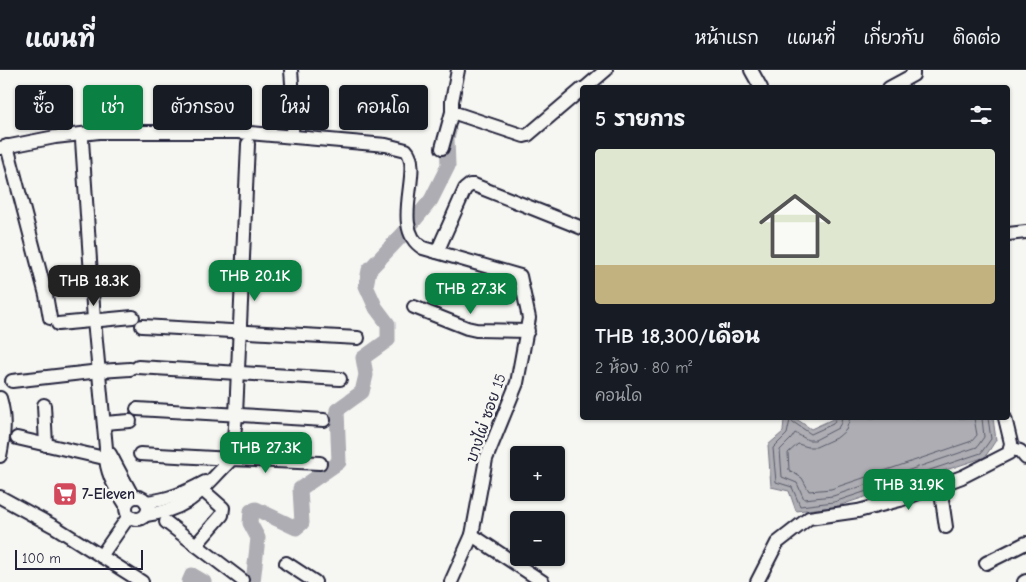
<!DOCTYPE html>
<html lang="th">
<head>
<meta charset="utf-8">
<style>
  body { margin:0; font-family:"Comic Neue","Playpen Sans Thai",sans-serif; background:#242831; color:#f1f3f6; height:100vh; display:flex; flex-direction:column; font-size:19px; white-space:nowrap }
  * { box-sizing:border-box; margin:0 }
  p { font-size:16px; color:#9ea1a6 }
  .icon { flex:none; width:28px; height:28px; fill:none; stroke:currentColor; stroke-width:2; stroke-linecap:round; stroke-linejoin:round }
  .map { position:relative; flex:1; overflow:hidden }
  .sheet { position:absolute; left:580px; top:15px; width:430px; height:335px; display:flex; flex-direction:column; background:#171b24; border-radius:5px; box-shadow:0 1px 4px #0004 }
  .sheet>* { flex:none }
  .top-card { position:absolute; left:15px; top:15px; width:475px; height:45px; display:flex; gap:10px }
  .controls { position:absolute; left:510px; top:376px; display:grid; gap:10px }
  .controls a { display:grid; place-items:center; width:55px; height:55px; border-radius:5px; background:#171b24; box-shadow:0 1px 4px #0004; font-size:25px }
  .scale { position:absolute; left:15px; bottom:12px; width:128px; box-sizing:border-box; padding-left:5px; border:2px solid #22223b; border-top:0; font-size:14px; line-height:18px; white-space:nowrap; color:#22223b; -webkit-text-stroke:4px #f6f6f2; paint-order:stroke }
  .price { position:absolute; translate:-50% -42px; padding:0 11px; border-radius:10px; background:#0b8043; color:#fff; font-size:16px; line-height:32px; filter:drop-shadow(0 1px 2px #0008) }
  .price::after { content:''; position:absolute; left:50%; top:30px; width:15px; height:11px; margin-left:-8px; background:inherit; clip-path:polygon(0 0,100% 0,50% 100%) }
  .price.on { background:#222; color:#fff }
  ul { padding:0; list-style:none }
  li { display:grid; align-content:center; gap:10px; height:265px; padding:0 15px }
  li span { display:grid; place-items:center; height:155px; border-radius:5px; color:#555 }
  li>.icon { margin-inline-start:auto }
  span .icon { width:90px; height:90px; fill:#fffc; stroke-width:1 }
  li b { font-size:21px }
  h2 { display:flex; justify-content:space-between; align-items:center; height:60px; padding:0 15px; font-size:21px }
  .chip { padding:0 18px; border-radius:5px; background:#171b24; box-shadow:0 1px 4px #0004; font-size:18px; line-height:45px }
  .chip.on { background:#0b8043; color:#fff }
  header { display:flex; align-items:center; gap:30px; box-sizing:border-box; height:70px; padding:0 25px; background:#171b24; border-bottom:1px solid #363941 }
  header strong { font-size:24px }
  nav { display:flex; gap:28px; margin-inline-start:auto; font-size:18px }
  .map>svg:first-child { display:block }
  .water { fill:#adadb3; stroke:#757583 }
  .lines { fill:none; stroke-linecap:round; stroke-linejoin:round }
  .shore { stroke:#5a5a6b; stroke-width:1 }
  .river { stroke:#adadb3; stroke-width:15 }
  .minor-casing { stroke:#22223b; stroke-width:16 }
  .minor { stroke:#f6f6f2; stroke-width:12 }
  .labels { text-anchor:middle; stroke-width:5; stroke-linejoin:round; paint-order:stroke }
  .street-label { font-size:15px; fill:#22223b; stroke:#f6f6f2 }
  .poi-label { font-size:15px; font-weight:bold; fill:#22223b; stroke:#f6f6f2; text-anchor:start }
</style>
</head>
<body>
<header>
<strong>แผนที่</strong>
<nav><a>หน้าแรก</a><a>แผนที่</a><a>เกี่ยวกับ</a><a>ติดต่อ</a></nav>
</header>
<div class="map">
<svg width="1026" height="512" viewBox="0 0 1026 512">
  <rect width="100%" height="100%" fill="#f6f6f2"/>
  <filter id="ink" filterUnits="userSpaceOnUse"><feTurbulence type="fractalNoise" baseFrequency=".02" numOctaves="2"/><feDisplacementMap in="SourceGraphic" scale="10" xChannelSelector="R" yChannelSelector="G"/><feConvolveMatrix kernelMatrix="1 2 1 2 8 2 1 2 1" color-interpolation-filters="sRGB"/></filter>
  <g filter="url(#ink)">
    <path class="water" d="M784,348H795L811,359L835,348H993L996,370L985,387L835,437L796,441L789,421L771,417L768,375L783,362Z"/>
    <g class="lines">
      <g class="shore">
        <path d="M836,348L833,354L811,364L790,350L787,364L773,378L776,412L792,417L800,436L834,432L981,383L991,369L988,348"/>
        <path d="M842,348L841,353L838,358L815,370H808L795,363L791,369L780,380L782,407L797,413L804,429L833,426L977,377L984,367L982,348"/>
        <path d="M850,348L846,360L838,367L816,377H808L798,374L788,383L789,400L802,408L809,421L831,419L972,371L977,365L974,348"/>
      </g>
      <g class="river">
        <path d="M189,512L192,505L204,512"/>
        <path d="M253,512L258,468L250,453L251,441L256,439L296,458L302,453L300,419L339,392L337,340L362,322L366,305L363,288L388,270V254L376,238L366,216L369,200L404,163L431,130L448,96L447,68L449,61"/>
      </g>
      <defs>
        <g id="minor">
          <path d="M291,0L293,27L292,66"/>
          <path d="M458,0L452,31V42L524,66L528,65L582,19"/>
          <path d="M751,0L761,18"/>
          <path d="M585,18L606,0"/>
          <path d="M889,18L913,5V0"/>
          <path d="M82,70L94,250L106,378C104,400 114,416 126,435"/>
          <path d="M7,76L46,225L50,248"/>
          <path d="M0,78L55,67L99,62H238L386,75L406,80C424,98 389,158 423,178L520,206L529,248L517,313L486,389L472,465L451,512"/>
          <path d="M442,78L452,42"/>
          <path d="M1008,164L1026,162"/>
          <path d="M437,182L465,119L470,115H474L582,158"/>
          <path d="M414,237L467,258L476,260L528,261"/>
          <path d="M58,254L133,247"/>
          <path d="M142,256L358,268"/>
          <path d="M138,297L340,309"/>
          <path d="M12,311L100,301L130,299"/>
          <path d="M0,328C6,348 4,366 0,386"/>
          <path d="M44,335L46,375"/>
          <path d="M137,339L324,350"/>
          <path d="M104,353L130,351"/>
          <path d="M17,368L113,390"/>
          <path d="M1010,378L1020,381L1026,388"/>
          <path d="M110,384L133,427"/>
          <path d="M140,384L232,389L236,345L248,74"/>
          <path d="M198,416L223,438L222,445L196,475L242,510"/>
          <path d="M940,416L946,457"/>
          <circle cx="137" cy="438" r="11"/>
          <path d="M0,427L55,457L142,512"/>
          <path d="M146,432C169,430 186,422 205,412"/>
          <path d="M146,445C193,439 201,419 232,389L320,393"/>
          <path d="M166,452L196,475"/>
          <path d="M472,465L543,512"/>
          <path d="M101,486L129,446"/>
          <path d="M286,493L315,512"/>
          <path d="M986,493L1026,473"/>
          <path d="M757,512L777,473L809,448L858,441L900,430L962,407L1009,383L1011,373L1005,348"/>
          <path d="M1024,512L1026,511"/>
        </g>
      </defs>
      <use href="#minor" class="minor-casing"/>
      <use href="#minor" class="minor"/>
    </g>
  </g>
  <defs>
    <symbol id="supermarket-square" viewBox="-11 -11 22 22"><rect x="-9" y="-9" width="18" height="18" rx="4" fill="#d1495b" stroke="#f6f6f2"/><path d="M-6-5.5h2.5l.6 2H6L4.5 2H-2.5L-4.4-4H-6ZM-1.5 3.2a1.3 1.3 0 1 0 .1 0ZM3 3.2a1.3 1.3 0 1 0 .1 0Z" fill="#fff"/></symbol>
  </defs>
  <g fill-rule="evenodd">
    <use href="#supermarket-square" x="51" y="410" width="28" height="28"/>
  </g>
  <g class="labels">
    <g class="street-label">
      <text transform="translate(486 348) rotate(-71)" y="5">บางไผ่ ซอย 15</text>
    </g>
    <g class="poi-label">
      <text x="82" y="429">7-Eleven</text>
    </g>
  </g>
</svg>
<div class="controls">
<a>+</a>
<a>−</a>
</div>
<div class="scale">100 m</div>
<b class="price" style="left:255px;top:232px">THB 20.1K</b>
<b class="price on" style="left:94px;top:237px">THB 18.3K</b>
<b class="price" style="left:471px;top:245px">THB 27.3K</b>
<b class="price" style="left:266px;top:404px">THB 27.3K</b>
<b class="price" style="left:909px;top:441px">THB 31.9K</b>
<div class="top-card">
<a class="chip">ซื้อ</a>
<a class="chip on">เช่า</a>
<a class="chip">ตัวกรอง</a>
<a class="chip">ใหม่</a>
<a class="chip">คอนโด</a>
</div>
<section class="sheet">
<h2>5 รายการ<svg class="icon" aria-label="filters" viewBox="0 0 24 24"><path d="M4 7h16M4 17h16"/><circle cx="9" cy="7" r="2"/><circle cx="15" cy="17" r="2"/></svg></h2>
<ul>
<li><span style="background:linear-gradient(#dfe7d0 75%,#c2b280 0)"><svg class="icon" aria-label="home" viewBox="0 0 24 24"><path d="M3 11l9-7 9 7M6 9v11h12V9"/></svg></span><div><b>THB 18,300/เดือน</b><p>2 ห้อง · 80 m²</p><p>คอนโด</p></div></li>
</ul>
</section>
</div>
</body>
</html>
